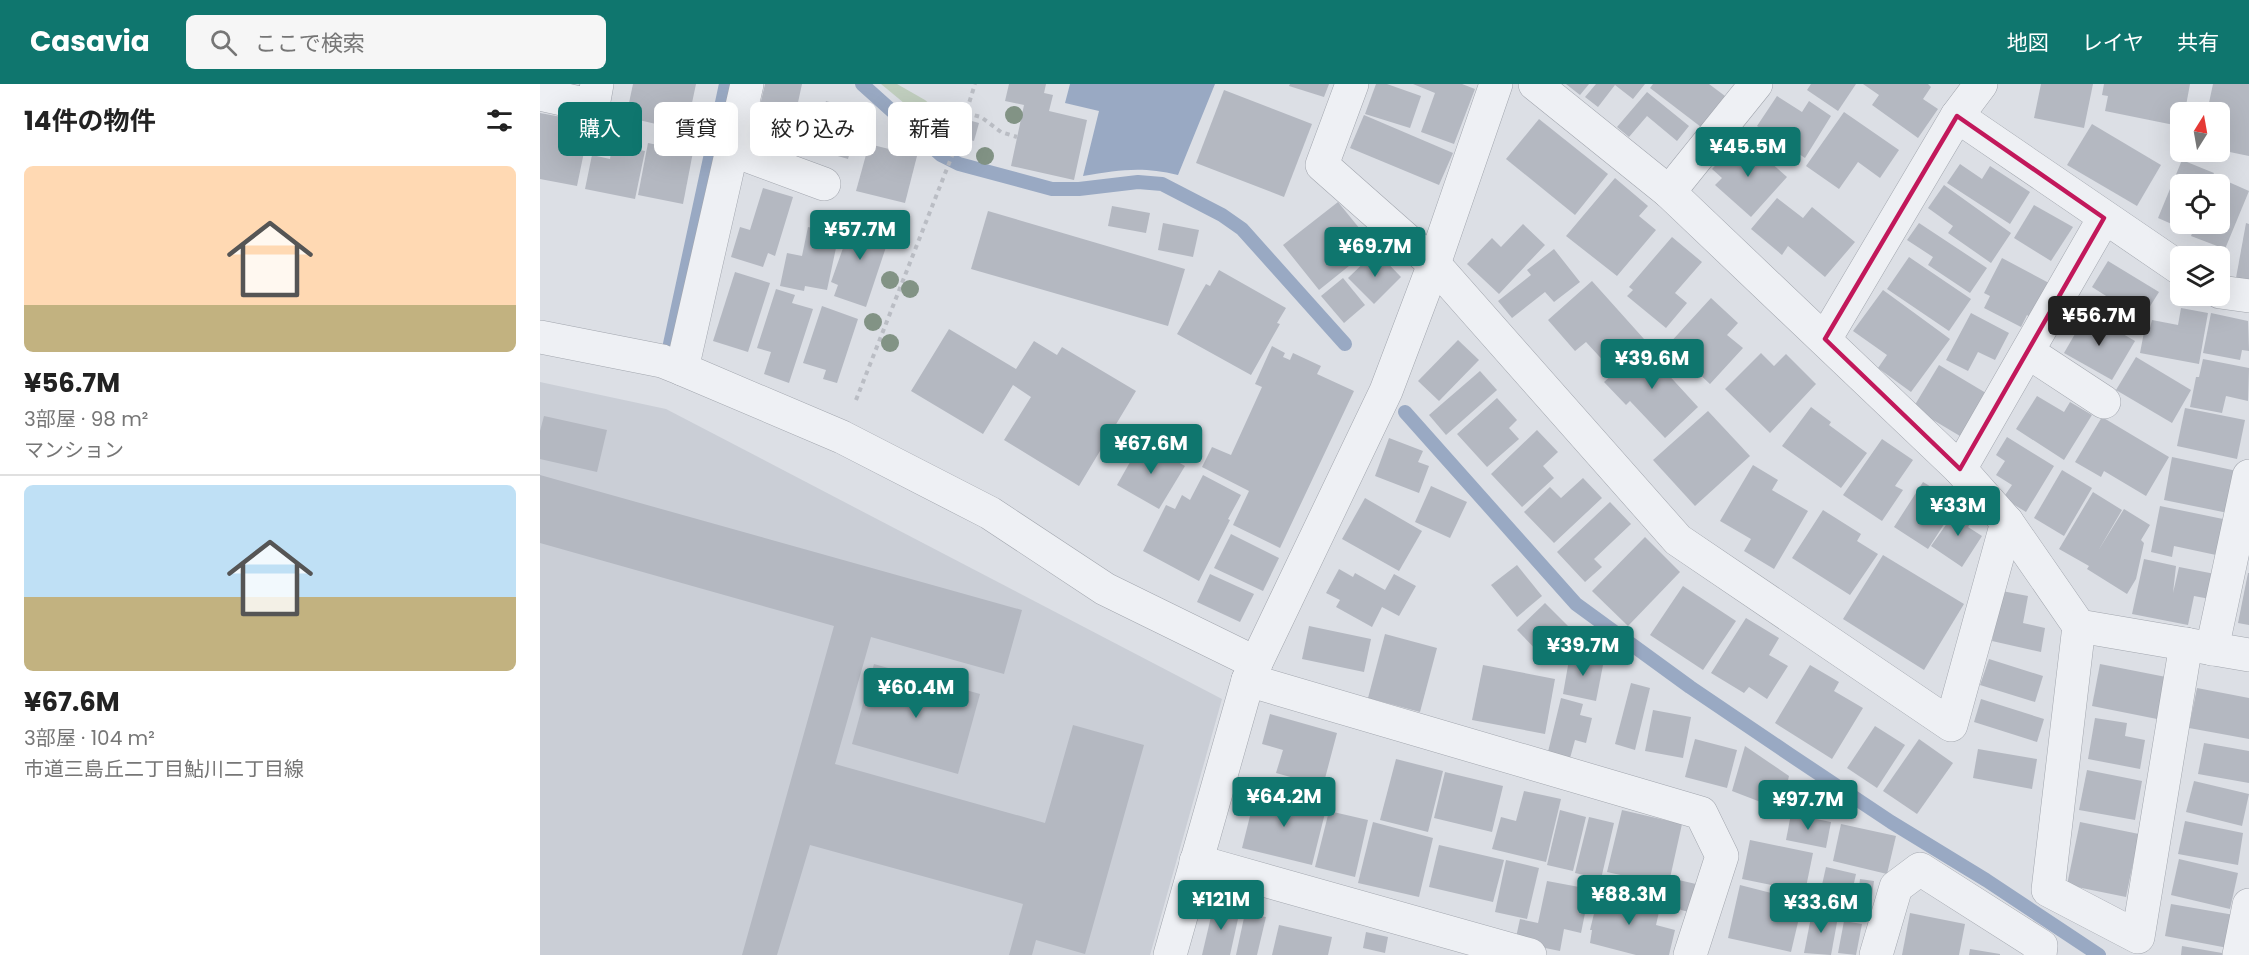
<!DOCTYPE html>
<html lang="ja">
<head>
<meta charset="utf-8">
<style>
  body { margin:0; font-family:Poppins,"Noto Sans JP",sans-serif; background:#f6f6f6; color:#222; height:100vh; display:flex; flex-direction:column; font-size:22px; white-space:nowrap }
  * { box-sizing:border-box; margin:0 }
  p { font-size:20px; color:#767676 }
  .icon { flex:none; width:33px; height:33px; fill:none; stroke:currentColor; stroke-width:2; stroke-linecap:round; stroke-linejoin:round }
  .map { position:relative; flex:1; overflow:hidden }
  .side { display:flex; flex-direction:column; background:#fff; width:540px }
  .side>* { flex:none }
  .guide { position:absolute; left:18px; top:18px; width:570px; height:54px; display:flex; gap:12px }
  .needle { width:39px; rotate:11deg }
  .fabs { position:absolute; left:1630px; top:18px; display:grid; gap:12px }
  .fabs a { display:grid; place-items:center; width:60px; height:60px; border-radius:9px; background:#fff; box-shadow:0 6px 24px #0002; font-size:30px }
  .price { position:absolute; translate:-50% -51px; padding:0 14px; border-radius:6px; background:#0f766e; color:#fff; font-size:20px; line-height:39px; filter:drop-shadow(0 2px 3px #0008) }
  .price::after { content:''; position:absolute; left:50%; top:36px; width:18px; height:14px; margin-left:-9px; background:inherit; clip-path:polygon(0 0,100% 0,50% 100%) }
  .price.on { background:#222; color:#fff }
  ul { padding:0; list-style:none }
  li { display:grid; align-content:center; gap:12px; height:318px; padding:0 24px }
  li+li { border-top:2px solid #e0e0e0 }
  li span { display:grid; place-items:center; height:186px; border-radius:9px; color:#555 }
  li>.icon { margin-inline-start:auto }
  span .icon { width:108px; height:108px; fill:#fffc; stroke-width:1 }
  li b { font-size:26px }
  h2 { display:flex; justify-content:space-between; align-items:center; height:72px; padding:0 24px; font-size:26px }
  .pill { padding:0 21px; border-radius:9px; background:#fff; box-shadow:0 6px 24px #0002; font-size:21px; line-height:54px }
  .pill.on { background:#0f766e; color:#fff }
  header { display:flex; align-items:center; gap:36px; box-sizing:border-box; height:84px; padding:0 30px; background:#0f766e; color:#fff }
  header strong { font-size:28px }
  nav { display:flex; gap:33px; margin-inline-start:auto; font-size:21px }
  .search { width:420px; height:54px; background:#f6f6f6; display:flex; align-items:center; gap:15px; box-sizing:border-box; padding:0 21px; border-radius:9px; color:#767676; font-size:22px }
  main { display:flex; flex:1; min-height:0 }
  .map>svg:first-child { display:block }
  .built { fill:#caced6 }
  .green { fill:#c0cebe }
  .water { fill:#99a9c3 }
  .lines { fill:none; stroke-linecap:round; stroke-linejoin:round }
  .stream { stroke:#99a9c3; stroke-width:14 }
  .building { fill:#b4b8c1 }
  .minor-casing { stroke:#a2a6ae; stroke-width:34 }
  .path { stroke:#babdc4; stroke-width:4; stroke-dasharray:4.5 4.5; stroke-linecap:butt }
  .minor { stroke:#eef0f4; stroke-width:33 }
  .tree { fill:#829385 }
  .marked { fill:none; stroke:#c2185b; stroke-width:4.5; stroke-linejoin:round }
</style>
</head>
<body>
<header>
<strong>Casavia</strong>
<div class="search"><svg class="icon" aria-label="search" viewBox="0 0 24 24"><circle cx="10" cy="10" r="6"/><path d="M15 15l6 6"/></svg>ここで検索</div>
<nav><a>地図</a><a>レイヤ</a><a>共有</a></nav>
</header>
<main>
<section class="side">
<h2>14件の物件<svg class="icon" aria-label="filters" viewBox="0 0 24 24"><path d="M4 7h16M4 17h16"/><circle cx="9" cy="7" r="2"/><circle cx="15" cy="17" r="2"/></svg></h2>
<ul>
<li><span style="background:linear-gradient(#ffd9b3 75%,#c2b280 0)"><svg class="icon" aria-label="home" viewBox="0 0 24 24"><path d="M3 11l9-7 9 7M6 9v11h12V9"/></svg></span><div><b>¥56.7M</b><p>3部屋 · 98 m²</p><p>マンション</p></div></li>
<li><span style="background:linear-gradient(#bfe0f5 60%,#c2b280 0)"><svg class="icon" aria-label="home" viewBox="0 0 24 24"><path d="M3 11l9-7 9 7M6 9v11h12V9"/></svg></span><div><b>¥67.6M</b><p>3部屋 · 104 m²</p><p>市道三島丘二丁目鮎川二丁目線</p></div></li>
</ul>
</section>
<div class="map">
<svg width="1709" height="871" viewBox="0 0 1709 871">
  <rect width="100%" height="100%" fill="#dcdfe5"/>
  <path class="built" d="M0,298L126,325L682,615L610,871H0Z"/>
  <path class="green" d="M341,0H357L385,16L404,32L399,48Z"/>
  <path class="water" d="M530,0H675L638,91C601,82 580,86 543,92L559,27L525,19Z"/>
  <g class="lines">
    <g class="stream">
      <path d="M322,0L401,71L419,80L512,105H539L598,98L622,100L682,131L702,145L805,260"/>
      <path d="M130,260L186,0"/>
      <path d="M865,328L1036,520L1150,603L1249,670L1351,738L1446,796L1559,871"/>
    </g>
  </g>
  <g class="building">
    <path d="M93,0H156L146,47L86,33Z"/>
    <path d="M225,0H262L248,64L212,56Z"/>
    <path d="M469,0H506L504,9L513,11L509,27L547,36L534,96L471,82L484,21L465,17Z"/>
    <path d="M750,0H789L784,13L749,2Z"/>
    <path d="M836,0H847L881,12L870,44L825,30Z"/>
    <path d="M873,0H922L935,5L914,60L881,48L895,9Z"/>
    <path d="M1026,0H1049L1040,11Z"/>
    <path d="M1056,0H1105L1093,15L1075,1L1058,23L1045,13Z"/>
    <path d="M1113,0H1169L1185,12L1161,43L1110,4Z"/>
    <path d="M1271,0H1316L1298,27L1267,6Z"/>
    <path d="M1323,0H1388L1391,3L1383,15L1398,25L1378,54L1332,21L1339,11Z"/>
    <path d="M1501,0H1553L1544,44L1494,34Z"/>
    <path d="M1564,0H1650L1645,27L1637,26L1634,41L1565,27L1568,12L1562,11Z"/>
    <path d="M1673,0H1709V72L1680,66V28H1667Z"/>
    <path d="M684,6L772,40L744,113L656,79Z"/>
    <path d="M1107,8L1149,42L1137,57L1107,32L1089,53L1077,43Z"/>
    <path d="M1237,12L1262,28L1269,17L1291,32L1265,74L1217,42Z"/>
    <path d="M286,17L313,25L310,37L318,39L308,75L267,63L277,28L282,29Z"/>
    <path d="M1304,28L1359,66L1340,94L1318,78L1299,105L1266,82Z"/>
    <path d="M0,29L32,35L26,64L44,68L37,102L0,95Z"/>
    <path d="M410,31L439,39L434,57L404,49Z"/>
    <path d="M824,31L913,69L899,101L810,64Z"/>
    <path d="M999,35L1068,90L1035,131L966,75Z"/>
    <path d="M1552,40L1621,81L1597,122L1527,81Z"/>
    <path d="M1198,57L1207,65L1211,61L1247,93L1211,133L1175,101L1182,94L1172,85Z"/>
    <path d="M108,59L153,68L143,120L98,111Z"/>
    <path d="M329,60L377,72L365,119L316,107Z"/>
    <path d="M72,61L105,67L95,115L45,105L52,71L70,75Z"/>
    <path d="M1642,76L1674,89L1669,100H1641V140H1653L1650,148L1618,134Z"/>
    <path d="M1420,80L1442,95L1450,82L1490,108L1470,140L1407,99Z"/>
    <path d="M1675,92L1709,107L1685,165L1651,152L1656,140H1680V100H1672Z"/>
    <path d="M1075,94L1108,122L1099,132L1116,146L1077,192L1026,152Z"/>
    <path d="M1404,101L1471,149L1451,179L1408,149L1413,142L1388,124Z"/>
    <path d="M223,104L253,113L235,172L228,169L223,183L191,173L200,143L210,146Z"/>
    <path d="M1237,114L1263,134L1272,123L1315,158L1285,193L1248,162L1242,171L1211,145Z"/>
    <path d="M798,118L824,150L799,169L809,182L779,206L743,161Z"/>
    <path d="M1494,121L1533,143L1511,177L1474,154Z"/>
    <path d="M572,122L610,129L606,149L568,142Z"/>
    <path d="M448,127L645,185L628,242L431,185Z"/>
    <path d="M314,133L352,145L326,223L294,212L298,201L291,198Z"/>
    <path d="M623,139L659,146L653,173L618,166Z"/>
    <path d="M1379,139L1447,184L1430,209L1388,181L1393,173L1367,156Z"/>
    <path d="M1706,139L1709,140V197L1696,194Z"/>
    <path d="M983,140L1005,161L959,210L927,180L952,154L961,163Z"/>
    <path d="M268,143L299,150L287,206L265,202L264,207L240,202L247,169L262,172Z"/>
    <path d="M1132,153L1162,178L1135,209L1147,219L1126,244L1087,212L1093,206L1089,203Z"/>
    <path d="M1014,165L1040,198L1014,218L1005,208L972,234L958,217L991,191L987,186Z"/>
    <path d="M836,167L861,193L834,220L808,194Z"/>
    <path d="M1369,173L1431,215L1409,247L1347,205Z"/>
    <path d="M1462,174L1509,199L1491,234L1487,231L1481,243L1444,224L1450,212L1444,209Z"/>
    <path d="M1568,177L1619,208L1594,248L1566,231L1574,217L1552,203Z"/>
    <path d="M679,186L746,224L737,239L740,240L711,291L637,250L666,200L670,202Z"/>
    <path d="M195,188L230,199L208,268L173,257Z"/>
    <path d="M803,194L825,221L804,239L781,212Z"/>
    <path d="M1052,197L1104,255L1070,284L1046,258L1035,267L1008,236Z"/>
    <path d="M236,205L255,211L252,219L273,225L249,299L224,290L231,268L217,264Z"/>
    <path d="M1343,206L1410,255L1371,308L1338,284L1347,271L1313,247Z"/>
    <path d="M1171,214L1198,239L1187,251L1203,264L1170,300L1128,261Z"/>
    <path d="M282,222L318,235L297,299L283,295L286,286L263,279Z"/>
    <path d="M1641,224L1668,229L1659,280L1600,269L1605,243L1610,244L1612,236L1638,241Z"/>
    <path d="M1431,229L1469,249L1455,276L1438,268L1428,287L1406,276Z"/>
    <path d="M1547,229L1595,257L1572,296L1524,269Z"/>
    <path d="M1671,229L1708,237L1709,267L1702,266L1700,276L1663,269Z"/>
    <path d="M409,245L476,285L494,257L517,271L522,263L596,307L539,402L464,356L491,313L473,301L443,350L371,307Z"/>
    <path d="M918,256L939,276L899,317L878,297Z"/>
    <path d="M1108,258L1129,281L1124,286L1158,323L1125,354L1090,317L1086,321L1064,298Z"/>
    <path d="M732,262L745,269L743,273L750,276L753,269L781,282L777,290L814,307L740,464L693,441L709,407L662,383L672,363L691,371L722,303L715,300Z"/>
    <path d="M1221,269L1234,282L1246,270L1276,300L1230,349L1185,305Z"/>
    <path d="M1596,273L1651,306L1632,339L1576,306Z"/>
    <path d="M1663,275L1709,284L1708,317L1686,312L1682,329L1650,323L1656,293H1659Z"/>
    <path d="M1399,281L1451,312L1425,355L1373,324Z"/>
    <path d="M940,287L957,306L906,351L889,331Z"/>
    <path d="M1497,312L1524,328L1530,318L1552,331L1524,376L1476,345Z"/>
    <path d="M957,314L977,336L969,344L979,355L947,383L917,350Z"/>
    <path d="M1271,323L1291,338L1289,341L1327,369L1301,404L1242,362Z"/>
    <path d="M1645,324L1705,336L1697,375L1637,362Z"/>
    <path d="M1168,327L1210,372L1155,422L1113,376Z"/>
    <path d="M4,332L67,346L57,388L0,375V347Z"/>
    <path d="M1562,333L1629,373L1606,412L1564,387L1561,393L1535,378Z"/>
    <path d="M997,346L1018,368L1003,382L1014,394L982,423L951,390Z"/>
    <path d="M1467,353L1514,382L1486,428L1463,414L1472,401L1456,391L1465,377L1456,371Z"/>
    <path d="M849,354L883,367L878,378L889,382L879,409L835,392Z"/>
    <path d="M1342,355L1373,376L1355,402L1363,406L1342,437L1303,411Z"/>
    <path d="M602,357L645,382L619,425L577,401Z"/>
    <path d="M1632,373L1697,387L1688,429L1624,416Z"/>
    <path d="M1213,381L1238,396L1232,406L1268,427L1234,485L1204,467L1211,455L1180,437Z"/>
    <path d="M1522,386L1552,404L1524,452L1494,434Z"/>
    <path d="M0,391L482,526L464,590L331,553L295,680L505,739L533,641L604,661L545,870L496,856L492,871H469L483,820L270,761L237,871H202L294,542L0,459Z"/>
    <path d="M663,391L701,411L688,435L690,436L659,497L603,467L626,421L635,425L642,411L650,416Z"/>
    <path d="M1043,394L1062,414L1014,459L984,428L1010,403L1021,414Z"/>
    <path d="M1383,398L1408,413L1400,425L1410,431L1388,465L1354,443Z"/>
    <path d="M891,402L927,418L910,454L875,438Z"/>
    <path d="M1553,408L1582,426L1558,467L1584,425L1610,441L1601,456L1604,459L1596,495L1587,510L1547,485L1549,482L1519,465Z"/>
    <path d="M825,414L882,447L859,487L802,455Z"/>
    <path d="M1070,418L1091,440L1054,475L1062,483L1045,498L1017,468Z"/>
    <path d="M1420,421L1436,431L1428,443L1442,452L1422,483L1391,462Z"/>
    <path d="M1620,422L1683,435L1676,471L1634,462L1632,473L1611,468Z"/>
    <path d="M1283,426L1321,450L1317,457L1338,470L1310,511L1252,474Z"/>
    <path d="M691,450L739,474L723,507L674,484Z"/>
    <path d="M1105,453L1140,488L1088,542L1052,507Z"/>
    <path d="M1343,471L1424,520L1384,586L1303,535Z"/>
    <path d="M1604,475L1636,482L1633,509L1639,483L1675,490L1670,515L1654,512L1648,541L1592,530Z"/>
    <path d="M977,481L1002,512L977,533L951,501Z"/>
    <path d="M799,485L813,493L815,489L845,506L854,490L876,502L859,532L842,523L832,543L796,523L800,516L786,509Z"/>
    <path d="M1708,489H1709V541L1698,539Z"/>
    <path d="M670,490L714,510L700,538L657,518Z"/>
    <path d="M1143,502L1196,537L1163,586L1110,551Z"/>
    <path d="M1462,507L1488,512L1483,539L1505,544L1501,568L1452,557Z"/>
    <path d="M1005,519L1032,546L1003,573L977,546Z"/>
    <path d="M1206,534L1239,554L1229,571L1248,582L1227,615L1209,603L1204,609L1171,589Z"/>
    <path d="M769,542L831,555L824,588L762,575Z"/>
    <path d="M845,550L897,564L880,628L828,614Z"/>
    <path d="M1030,570L1064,576L1056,617L1023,610Z"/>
    <path d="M1449,575L1503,592L1495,618L1440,601Z"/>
    <path d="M334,580L440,610L418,690L312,660Z"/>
    <path d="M1560,580L1626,593L1617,635L1552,622Z"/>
    <path d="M943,581L1015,595L1005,650L932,636Z"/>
    <path d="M1270,581L1299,598L1294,607L1323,624L1292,675L1235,639Z"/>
    <path d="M1091,599L1110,604L1095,666L1075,660Z"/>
    <path d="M1657,604L1709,614V655L1649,644Z"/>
    <path d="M1021,614L1043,620L1040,631L1052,634L1046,659L1035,656L1029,678L1007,672Z"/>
    <path d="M1441,615L1504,635L1497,658L1434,638Z"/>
    <path d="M1113,626L1151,633L1143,674L1105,667Z"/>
    <path d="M730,630L797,649L783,702L736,689L743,666L722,660Z"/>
    <path d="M1555,634L1587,639L1585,652L1605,656L1600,685L1548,675Z"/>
    <path d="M1335,642L1365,661L1337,704L1307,684Z"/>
    <path d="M1155,655L1197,666L1187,704L1145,693Z"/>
    <path d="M1379,655L1413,679L1377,730L1343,707Z"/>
    <path d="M1664,659L1709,667V699L1658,690Z"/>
    <path d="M1205,662L1249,692L1241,726L1192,707Z"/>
    <path d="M1438,665L1497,675L1492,705L1433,694Z"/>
    <path d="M856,675L903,687L888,748L840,736Z"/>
    <path d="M1547,686L1602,697L1595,736L1539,726Z"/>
    <path d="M905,688L963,702L952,748L894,734Z"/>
    <path d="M1654,697L1709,710L1702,742L1646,728Z"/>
    <path d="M984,707L1021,715L1006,778L952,765L961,733L976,737Z"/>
    <path d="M716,708L786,725L772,781L702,764Z"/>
    <path d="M1020,726L1046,733L1033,787L1007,781Z"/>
    <path d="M1082,726L1142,740L1130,794L1156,800L1149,828L1121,821L1126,801L1067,788Z"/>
    <path d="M789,727L828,736L815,793L775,783Z"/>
    <path d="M1251,730L1291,738L1286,764L1246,756Z"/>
    <path d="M1049,733L1074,739L1061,795L1035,789Z"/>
    <path d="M1645,737L1703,749L1698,781L1638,770Z"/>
    <path d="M833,738L893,754L879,813L818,799Z"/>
    <path d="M1540,738L1599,750L1586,813L1527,801Z"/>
    <path d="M1301,740L1356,752L1347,790L1293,777Z"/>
    <path d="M1210,756L1273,769L1265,808L1202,795Z"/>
    <path d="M899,761L964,776L953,818L889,803Z"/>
    <path d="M1639,775L1698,789L1690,825L1631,811Z"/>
    <path d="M966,776L999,784L987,835L955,828Z"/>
    <path d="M1286,783L1316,790L1307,830L1277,823Z"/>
    <path d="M1320,795L1334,797L1329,835L1315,833Z"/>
    <path d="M1007,797L1050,805L1041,849L1024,845L1020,867L975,858L980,835L998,839Z"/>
    <path d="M1200,801L1263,817L1251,868L1188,854Z"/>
    <path d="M1060,805L1111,817L1109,826L1119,828L1116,841L1135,846L1129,871H1096L1050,859L1052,846H1050Z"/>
    <path d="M674,820L700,826L690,871H662Z"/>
    <path d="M1631,820L1694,831L1688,864L1625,852Z"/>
    <path d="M1272,828L1298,833L1291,871L1264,869Z"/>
    <path d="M705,829L726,833L717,871H696Z"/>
    <path d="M1370,829L1425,840L1419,871H1362Z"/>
    <path d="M1304,837L1322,840L1316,871L1298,869Z"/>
    <path d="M739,841L792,853L788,871H732Z"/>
    <path d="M826,848L848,853L845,869L823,864Z"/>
    <path d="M1642,862L1682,869V871H1641Z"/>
    <path d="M1430,865L1460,870V871H1429Z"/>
  </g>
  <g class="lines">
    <defs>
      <g id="minor">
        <path d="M207,0L142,285L302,353L450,429L565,505L716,579L708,596L630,871"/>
        <path d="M812,0L782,81L894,180L1138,456L1411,641L1467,438"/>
        <path d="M995,0L1129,108L1420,385L1467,438L1539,542L1709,571"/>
        <path d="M0,10L53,22L57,0"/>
        <path d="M1417,32L1641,185"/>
        <path d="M192,66L284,100"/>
        <path d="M1129,108L1216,0"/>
        <path d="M1680,208L1709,212"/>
        <path d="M0,253L122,277L142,285"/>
        <path d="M1285,255L1417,32L1441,0"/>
        <path d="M1488,268L1564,318"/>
        <path d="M1420,385L1564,134"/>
        <path d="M1539,542L1508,806L1598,853L1646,560"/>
        <path d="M1672,565L1709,392"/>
        <path d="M716,579L846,307L894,180L956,0"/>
        <path d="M708,596L1161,729L1182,772L1150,871"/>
        <path d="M656,777L990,871"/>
        <path d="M1336,871L1356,803L1380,785L1501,862L1500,871"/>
        <path d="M1699,871L1709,821"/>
      </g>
    </defs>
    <use href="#minor" class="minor-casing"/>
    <g class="path">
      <path d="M426,29L441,33L461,48L477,53"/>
      <path d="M424,35L435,0"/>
      <path d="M316,316L419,54"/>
    </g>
    <use href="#minor" class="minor"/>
  </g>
  <g class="tree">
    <circle cx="474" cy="31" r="9"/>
    <circle cx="445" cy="72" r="9"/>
    <circle cx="350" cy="196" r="9"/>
    <circle cx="370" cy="205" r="9"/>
    <circle cx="333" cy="238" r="9"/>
    <circle cx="350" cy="259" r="9"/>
  </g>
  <path class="marked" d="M1417,32L1564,134L1420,385L1285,255Z"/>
</svg>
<div class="fabs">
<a><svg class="needle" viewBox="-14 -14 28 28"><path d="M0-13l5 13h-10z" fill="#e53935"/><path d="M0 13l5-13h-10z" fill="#767676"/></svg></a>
<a><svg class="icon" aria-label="locate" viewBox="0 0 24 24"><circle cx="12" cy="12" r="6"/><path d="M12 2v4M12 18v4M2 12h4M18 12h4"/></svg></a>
<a><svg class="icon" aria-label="layers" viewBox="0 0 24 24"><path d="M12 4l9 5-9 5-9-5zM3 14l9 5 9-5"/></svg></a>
</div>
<b class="price" style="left:1208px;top:94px">¥45.5M</b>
<b class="price" style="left:320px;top:177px">¥57.7M</b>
<b class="price" style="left:835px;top:194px">¥69.7M</b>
<b class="price on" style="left:1559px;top:263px">¥56.7M</b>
<b class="price" style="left:1112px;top:306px">¥39.6M</b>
<b class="price" style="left:611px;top:391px">¥67.6M</b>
<b class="price" style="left:1418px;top:453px">¥33M</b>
<b class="price" style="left:1043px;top:593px">¥39.7M</b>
<b class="price" style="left:376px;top:635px">¥60.4M</b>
<b class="price" style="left:744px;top:744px">¥64.2M</b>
<b class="price" style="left:1268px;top:747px">¥97.7M</b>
<b class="price" style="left:1089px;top:842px">¥88.3M</b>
<b class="price" style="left:681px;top:847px">¥121M</b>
<b class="price" style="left:1281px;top:850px">¥33.6M</b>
<div class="guide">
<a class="pill on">購入</a>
<a class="pill">賃貸</a>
<a class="pill">絞り込み</a>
<a class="pill">新着</a>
</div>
</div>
</main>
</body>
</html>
